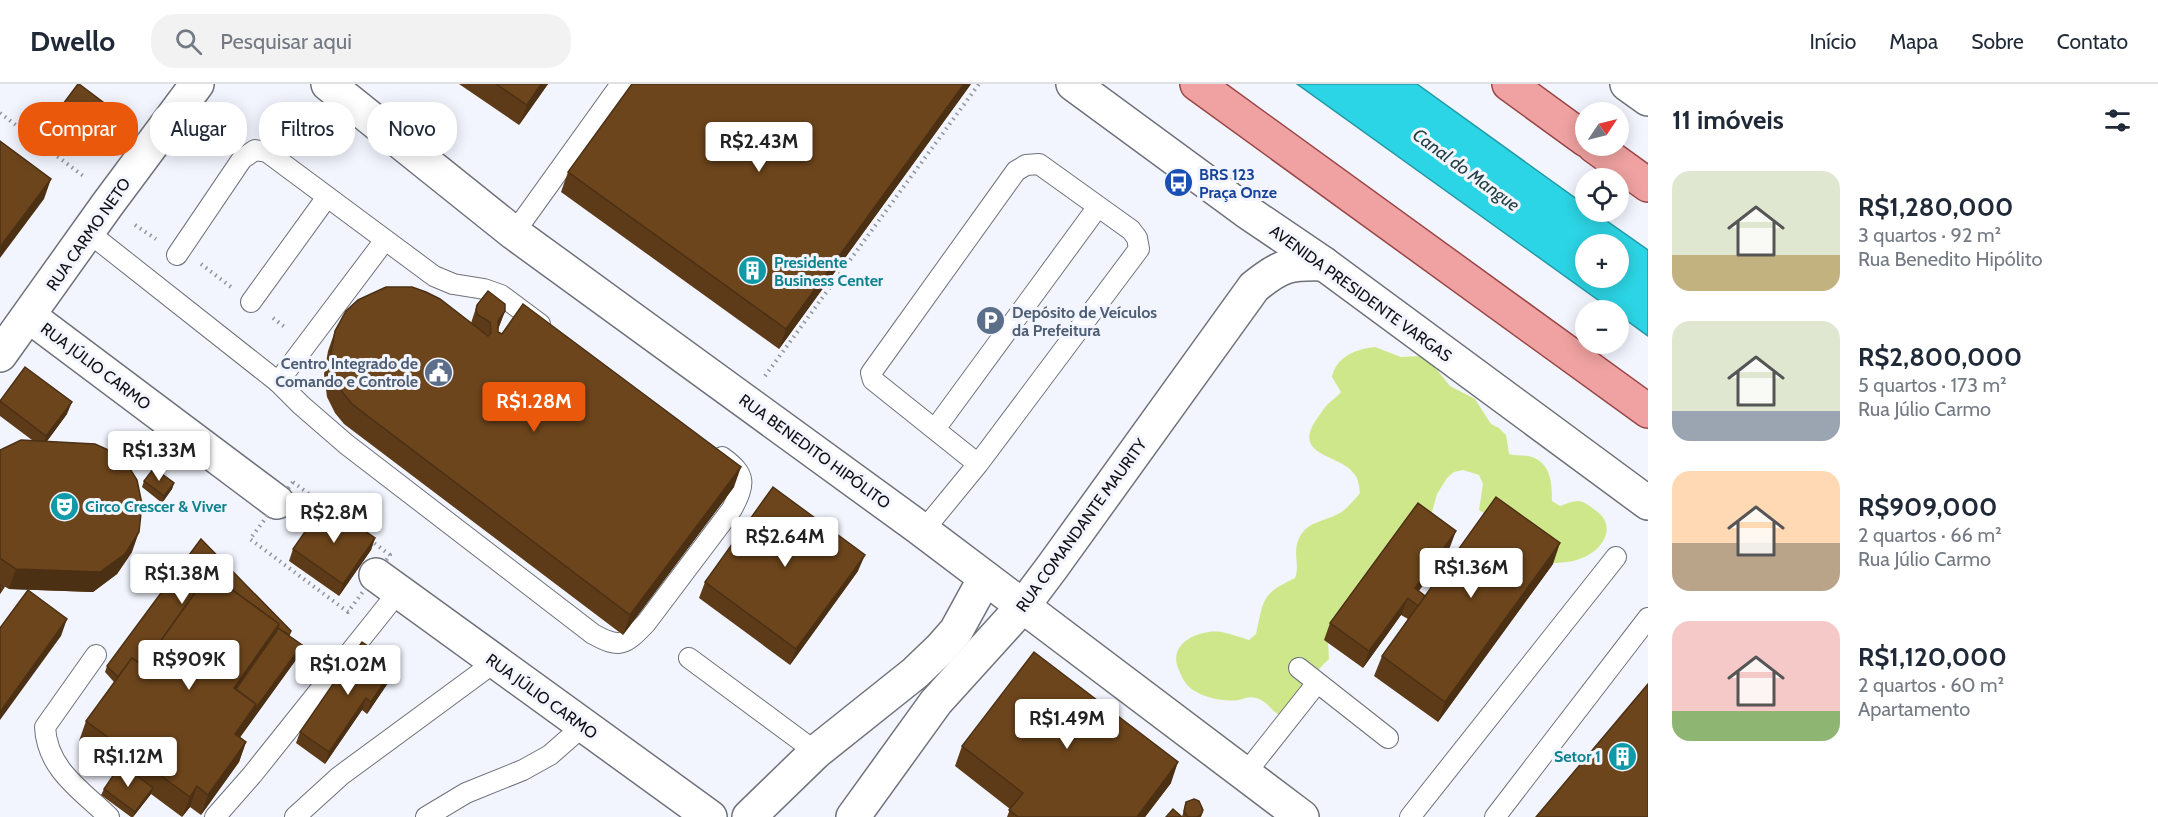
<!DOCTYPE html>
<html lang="pt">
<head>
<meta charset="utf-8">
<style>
  body { margin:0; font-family:Cabin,sans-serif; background:#f2f2f3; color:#1f2937; height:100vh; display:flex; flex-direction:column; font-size:22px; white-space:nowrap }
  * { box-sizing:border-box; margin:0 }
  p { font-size:20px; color:#747a83 }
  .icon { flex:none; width:33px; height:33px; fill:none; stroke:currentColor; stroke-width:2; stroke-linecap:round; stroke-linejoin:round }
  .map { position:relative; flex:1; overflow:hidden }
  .details { display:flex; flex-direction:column; background:#fff; width:510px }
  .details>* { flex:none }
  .top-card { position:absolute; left:18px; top:18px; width:570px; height:54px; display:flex; gap:12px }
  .needle { width:39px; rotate:55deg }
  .fabs { position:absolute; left:1575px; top:18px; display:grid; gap:12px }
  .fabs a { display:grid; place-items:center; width:54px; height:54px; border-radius:50%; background:#fff; box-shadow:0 3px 15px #0003; font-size:30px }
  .price { position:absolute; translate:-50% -51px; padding:0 14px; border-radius:6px; background:#fff; color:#222; font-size:20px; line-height:39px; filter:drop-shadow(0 2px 3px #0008) }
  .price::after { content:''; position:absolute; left:50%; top:36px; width:18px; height:14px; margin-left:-9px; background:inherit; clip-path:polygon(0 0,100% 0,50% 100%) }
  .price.current { background:#ea580c; color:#fff }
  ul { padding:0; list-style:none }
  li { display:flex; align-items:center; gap:18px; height:150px; padding:0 24px }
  li span { display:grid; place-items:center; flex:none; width:168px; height:120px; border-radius:18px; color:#555 }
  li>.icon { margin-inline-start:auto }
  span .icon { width:72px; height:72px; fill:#fffc; stroke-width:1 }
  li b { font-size:26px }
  h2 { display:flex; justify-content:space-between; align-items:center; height:72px; padding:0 24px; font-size:26px }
  .tag { padding:0 21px; border-radius:24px; background:#fff; box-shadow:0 3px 15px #0003; font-size:21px; line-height:54px }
  .tag.current { background:#ea580c; color:#fff }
  header { display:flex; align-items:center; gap:36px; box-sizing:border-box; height:84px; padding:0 30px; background:#fff; border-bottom:2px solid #e0e1e3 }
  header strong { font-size:28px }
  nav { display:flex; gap:33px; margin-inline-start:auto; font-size:21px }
  .search { width:420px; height:54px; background:#f2f2f3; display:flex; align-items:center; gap:15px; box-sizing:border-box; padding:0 21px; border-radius:24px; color:#747a83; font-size:22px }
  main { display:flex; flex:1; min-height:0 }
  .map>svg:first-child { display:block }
  .green { fill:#cfe78b }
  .water { fill:#2cd5e5; stroke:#249aa6; stroke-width:1.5; fill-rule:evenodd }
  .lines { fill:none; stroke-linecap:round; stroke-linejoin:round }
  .lane-casing { stroke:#6f727a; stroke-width:22 }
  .street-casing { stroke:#6f727a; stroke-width:36 }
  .secondary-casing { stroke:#6f727a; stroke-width:36 }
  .primary-casing { stroke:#9a4747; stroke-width:36 }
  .path { stroke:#919399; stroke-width:4; stroke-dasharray:1.5 4.5; stroke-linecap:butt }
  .lane { stroke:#fff; stroke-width:20 }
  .street { stroke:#fff; stroke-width:33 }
  .secondary { stroke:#fff; stroke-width:33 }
  .primary { stroke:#efa2a1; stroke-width:33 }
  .wall { fill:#5d3b18 }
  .shaded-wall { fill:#4c3014 }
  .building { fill:#6c451c; stroke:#4c3014; stroke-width:1.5 }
  .labels { text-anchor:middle; stroke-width:6; stroke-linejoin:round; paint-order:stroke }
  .transit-label { font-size:16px; font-weight:bold; fill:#164399; stroke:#f2f5fe; text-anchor:start }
  .street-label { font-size:16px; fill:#101114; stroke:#f2f5fe }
  .culture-label { font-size:16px; font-weight:bold; fill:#0d838f; stroke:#f2f5fe; text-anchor:start }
  .service-label { font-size:16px; font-weight:bold; fill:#4e5e75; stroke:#f2f5fe; text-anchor:start }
  .water-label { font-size:18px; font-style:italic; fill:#253f42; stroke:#f2f5fe }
</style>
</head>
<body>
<header>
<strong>Dwello</strong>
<div class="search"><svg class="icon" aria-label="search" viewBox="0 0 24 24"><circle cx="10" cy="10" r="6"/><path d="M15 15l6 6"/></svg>Pesquisar aqui</div>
<nav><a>Início</a><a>Mapa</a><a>Sobre</a><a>Contato</a></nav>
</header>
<main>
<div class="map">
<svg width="1648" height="733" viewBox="0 0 1648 733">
  <rect width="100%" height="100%" fill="#f2f5fe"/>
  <path class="green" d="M1375,263L1401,273L1420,272L1429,276L1450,302L1475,315L1491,340L1499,344L1506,351L1509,370C1516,372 1521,371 1528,372C1551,377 1552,398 1552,417L1560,422C1565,420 1573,417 1578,417C1584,417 1591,423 1595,426C1614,438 1608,459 1590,470C1579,477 1565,479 1553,479L1549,473L1479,426L1483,400L1479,391L1463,386L1454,388L1447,394L1437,410L1432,428L1328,556L1329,575C1325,579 1319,584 1317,589C1310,601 1318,624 1303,632C1300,634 1294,633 1290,633C1273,634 1271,618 1256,614C1250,612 1244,615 1238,616C1224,618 1205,614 1193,606C1186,602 1181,592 1178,584C1168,558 1201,545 1222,548C1231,550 1240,553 1249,556L1256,550C1264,515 1261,510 1295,494C1300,482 1293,470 1298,457C1305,437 1324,438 1340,429C1348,424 1354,416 1360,409C1359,403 1359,396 1355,391C1342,370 1291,373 1316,336C1320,331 1323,325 1327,321C1332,316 1337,313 1341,308L1332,293C1336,273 1356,265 1375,263Z"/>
  <path class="water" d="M1297,0H1417L1585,121L1586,128H1594L1648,166V252L1619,231L1618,226H1612ZM1586,160H1618V194H1586Z"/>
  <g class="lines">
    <defs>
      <g id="lane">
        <path d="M88,148L278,298L385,156"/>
        <path d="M514,149L621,0"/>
        <path d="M177,171L242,75L255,66L267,68L434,192L453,200L484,205L501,211L540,240"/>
        <path d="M251,218L327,113"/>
        <path d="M278,298L301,321L346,360L593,550C620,565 625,561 646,539L732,425C745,400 747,391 722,373"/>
        <path d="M935,345L1097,124"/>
        <path d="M923,447L978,380L1139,165L1137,154L1131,146L1039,80L1026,81L1016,87L871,289L873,296L978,380"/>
        <path d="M96,571L45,643C47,685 81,706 109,733"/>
        <path d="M689,574L816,668"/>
        <path d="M1299,584L1388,654"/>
        <path d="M1245,690L1317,599"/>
        <path d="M215,733L252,691L399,507"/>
        <path d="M295,733L340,692L495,578"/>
        <path d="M426,733L466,709L523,686L550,671L583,642"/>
        <path d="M1410,733L1616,473"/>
        <path d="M1495,733L1648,534"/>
      </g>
      <g id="street">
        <path d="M29,232L277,418"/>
        <path d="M0,271L107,121L197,0"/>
        <path d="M376,491L710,733"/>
        <path d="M749,733L816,668L915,589L941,564L956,547L985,494"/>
        <path d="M853,733L936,618L1023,522L1053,482L1254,203C1281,181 1289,179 1324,180"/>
      </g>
      <g id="secondary">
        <path d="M328,0L514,149L918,443L1302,733"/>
        <path d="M1073,0L1246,127L1324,180L1648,419"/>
        <path d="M1627,0L1648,15"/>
      </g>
      <g id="primary">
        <path d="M1197,0L1648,327"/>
        <path d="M1509,0L1586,56"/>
        <path d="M1594,62L1648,101"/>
      </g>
    </defs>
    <use href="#lane" class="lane-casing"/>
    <use href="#street" class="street-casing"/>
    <use href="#secondary" class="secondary-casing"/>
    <use href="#primary" class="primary-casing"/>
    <g class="path">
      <path d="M0,29L86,94"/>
      <path d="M135,141L156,155"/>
      <path d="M201,180L231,203"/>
      <path d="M273,234L286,244"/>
      <path d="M765,292L979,0"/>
      <path d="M293,398L390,471L348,528L250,455Z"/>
    </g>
    <use href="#lane" class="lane"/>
    <use href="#street" class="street"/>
    <use href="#secondary" class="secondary"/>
    <use href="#primary" class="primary"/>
  </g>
  <g class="wall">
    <path d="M459,0H548L519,41Z"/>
    <path d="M971,0L779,265L561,108L568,88Z"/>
    <path d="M60,24L111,39L93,64L55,36Z"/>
    <path d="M477,221L505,227L498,245V248L734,403L623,551L344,340L335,329L327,313L324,290L328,267L335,247L471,239Z"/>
    <path d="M0,317L67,330L47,357L132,468L117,490L93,508L9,505L0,500V366L32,356L0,332Z"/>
    <path d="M144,397L174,399L172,405L162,419L142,403Z"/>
    <path d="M375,454L371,466L339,512L289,477L293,465Z"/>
    <path d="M1450,463L1419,507L1425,512L1553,480L1438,638L1374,592L1382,572L1408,535L1401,531L1363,584L1324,556L1330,539Z"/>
    <path d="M858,487L790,581L699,514L705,498Z"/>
    <path d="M290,552L298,573L240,653L246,658L239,678L201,731L190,723L182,733L151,710L133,733H131L101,711L104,705L117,686L79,657L86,637L114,598L105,588L107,582Z"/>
    <path d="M392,593L367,630L362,626L325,680L296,659L300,648Z"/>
    <path d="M962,662L1171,699L1145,733H1007L1010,725L955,682Z"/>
    <path d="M1186,718L1203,726L1201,733H1166H1182Z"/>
  </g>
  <g class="shaded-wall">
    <path d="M541,0H548L519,41L527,21Z"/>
    <path d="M964,0H971L779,265L786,245Z"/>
    <path d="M116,28L111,39L93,64L97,52Z"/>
    <path d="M51,95L44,115L0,174V163Z"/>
    <path d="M505,227L497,248L498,237Z"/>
    <path d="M72,318L67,330L42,364L46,352Z"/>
    <path d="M741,383L734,403L623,551L630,531Z"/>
    <path d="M174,399L172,405L162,419L164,412Z"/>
    <path d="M1456,447L1450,463L1411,517L1415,504Z"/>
    <path d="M139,448L132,468L117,490L93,508L9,505L16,485Z"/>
    <path d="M375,454L371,466L339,512L343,500Z"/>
    <path d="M1560,459L1553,480L1438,638L1445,618Z"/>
    <path d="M865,471L858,487L790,581L796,565Z"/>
    <path d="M1408,514L1401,531L1363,584L1369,567Z"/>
    <path d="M67,535L61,552L0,636V628Z"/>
    <path d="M279,540L272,560L234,614V604Z"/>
    <path d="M302,561L298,573L228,670L235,650L256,620Z"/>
    <path d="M396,581L392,593L367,630L371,618Z"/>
    <path d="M366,614L362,626L325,680L329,668Z"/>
    <path d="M246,658L239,678L201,731L208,711Z"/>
    <path d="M1178,678L1171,699L1145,733H1137Z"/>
    <path d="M197,702L190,723L182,733L190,713Z"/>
    <path d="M153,704L151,710L133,733L135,728Z"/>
  </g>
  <g class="building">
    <path d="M78,0H79L116,28L97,52L60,24Z"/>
    <path d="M496,0H541L527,21Z"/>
    <path d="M632,0H964L786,245L568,88Z"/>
    <path d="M0,57L51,95L0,163Z"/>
    <path d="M386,203H412L426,208L440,215L488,252L491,249L490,238L478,231L476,226L477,221L488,207L505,220V227L498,237V248L502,250L523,220L741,383L630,531L352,320L343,309L335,293L331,270L335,247L346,227L358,216Z"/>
    <path d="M25,283L72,318L46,352L0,317Z"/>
    <path d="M21,356L95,360L122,372L137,396L142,420L139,448L125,470L100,488L16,485L0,474V366Z"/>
    <path d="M154,384L174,399L164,412L144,397Z"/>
    <path d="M773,403L865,471L796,565L705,498Z"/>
    <path d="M1496,413L1560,459L1445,618L1382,572Z"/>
    <path d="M325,419L375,454L343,500L293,465Z"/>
    <path d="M1418,419L1456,447L1415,504L1425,512L1418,522L1408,514L1369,567L1330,539Z"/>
    <path d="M201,455L291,547L289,551L278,544L279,540L209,489L143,582L132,574L118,593L107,582Z"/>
    <path d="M209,489L279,540L234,604L256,620L235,650L246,658L208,711L197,702L190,713L86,637L132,574L143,582Z"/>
    <path d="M0,500L4,503L0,509Z"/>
    <path d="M28,506L67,535L0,628V544Z"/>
    <path d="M278,544L302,561L253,628L256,620L236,605L276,548Z"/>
    <path d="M362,558L396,581L371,618L366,614L329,668L300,648Z"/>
    <path d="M1034,568L1178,678L1137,733H1018L1009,726L1023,709L962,662Z"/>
    <path d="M1648,600V733H1536Z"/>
    <path d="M121,680L153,704L135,728L104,705Z"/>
    <path d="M1194,715L1199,717L1203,726L1201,731L1197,733H1188L1187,732L1184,727L1186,718Z"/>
    <path d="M1173,725L1182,733H1166Z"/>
  </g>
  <defs>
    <symbol id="bus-disc" viewBox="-11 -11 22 22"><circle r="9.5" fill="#1a4fb4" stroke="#f2f5fe"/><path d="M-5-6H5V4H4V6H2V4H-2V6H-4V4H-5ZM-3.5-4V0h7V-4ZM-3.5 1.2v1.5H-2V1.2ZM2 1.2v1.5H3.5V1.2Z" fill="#fff"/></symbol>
    <symbol id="building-disc" viewBox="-11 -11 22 22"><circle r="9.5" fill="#0f9aa8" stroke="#f2f5fe"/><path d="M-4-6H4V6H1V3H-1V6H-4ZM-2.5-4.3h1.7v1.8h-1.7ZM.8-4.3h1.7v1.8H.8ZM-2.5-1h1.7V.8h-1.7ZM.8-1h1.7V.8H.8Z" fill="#fff"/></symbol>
    <symbol id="parking-disc" viewBox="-11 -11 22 22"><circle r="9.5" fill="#5c6f8a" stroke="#f2f5fe"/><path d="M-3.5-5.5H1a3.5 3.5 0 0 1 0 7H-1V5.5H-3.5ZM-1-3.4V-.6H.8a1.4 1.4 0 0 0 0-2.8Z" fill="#fff"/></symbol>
    <symbol id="civic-disc" viewBox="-11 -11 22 22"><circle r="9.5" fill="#5c6f8a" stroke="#f2f5fe"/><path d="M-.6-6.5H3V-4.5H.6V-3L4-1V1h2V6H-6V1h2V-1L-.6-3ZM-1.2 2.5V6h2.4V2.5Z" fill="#fff"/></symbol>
    <symbol id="theatre-disc" viewBox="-11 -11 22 22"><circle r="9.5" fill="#0f9aa8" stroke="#f2f5fe"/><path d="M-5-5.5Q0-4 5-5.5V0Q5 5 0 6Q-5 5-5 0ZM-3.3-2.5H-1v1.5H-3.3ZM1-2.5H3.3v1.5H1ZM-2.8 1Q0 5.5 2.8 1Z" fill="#fff"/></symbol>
  </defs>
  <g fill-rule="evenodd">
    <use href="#bus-disc" x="1162" y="82" width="33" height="33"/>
    <use href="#building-disc" x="736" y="170" width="33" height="33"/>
    <use href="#parking-disc" x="974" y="220" width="33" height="33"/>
    <use href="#civic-disc" x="422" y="272" width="33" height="33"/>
    <use href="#theatre-disc" x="48" y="406" width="33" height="33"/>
    <use href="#building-disc" x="1606" y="656" width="33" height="33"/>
  </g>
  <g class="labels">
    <g class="transit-label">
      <text x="1199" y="96">BRS 123<tspan x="1199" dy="18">Praça Onze</tspan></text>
    </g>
    <g class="street-label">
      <text transform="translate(88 150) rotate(-55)" y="6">RUA CARMO NETO</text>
      <text transform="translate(1361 209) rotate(36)" y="6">AVENIDA PRESIDENTE VARGAS</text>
      <text transform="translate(96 282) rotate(37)" y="6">RUA JÚLIO CARMO</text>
      <text transform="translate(815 367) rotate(36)" y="6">RUA BENEDITO HIPÓLITO</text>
      <text transform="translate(1081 441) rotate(-54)" y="6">RUA COMANDANTE MAURITY</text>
      <text transform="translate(542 612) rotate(36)" y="6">RUA JÚLIO CARMO</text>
    </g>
    <g class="culture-label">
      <text x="774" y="184">Presidente<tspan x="774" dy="18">Business Center</tspan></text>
      <text x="85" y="428">Circo Crescer &amp; Viver</text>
      <text x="1601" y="678" text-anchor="end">Setor 1</text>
    </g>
    <g class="service-label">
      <text x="1012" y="234">Depósito de Veículos<tspan x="1012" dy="18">da Prefeitura</tspan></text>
      <text x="418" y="285" text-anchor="end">Centro Integrado de<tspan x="418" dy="18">Comando e Controle</tspan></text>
    </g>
    <g class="water-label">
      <text transform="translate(1466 86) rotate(36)" y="6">Canal do Mangue</text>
    </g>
  </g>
</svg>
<div class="fabs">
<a><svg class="needle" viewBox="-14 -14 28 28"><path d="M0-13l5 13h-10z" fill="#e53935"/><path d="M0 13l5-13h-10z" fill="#747a83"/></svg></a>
<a><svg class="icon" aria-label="locate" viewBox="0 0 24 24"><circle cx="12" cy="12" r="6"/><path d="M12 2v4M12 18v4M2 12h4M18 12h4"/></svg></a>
<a>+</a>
<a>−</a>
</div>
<b class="price" style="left:759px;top:89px">R$2.43M</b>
<b class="price current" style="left:534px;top:349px">R$1.28M</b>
<b class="price" style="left:159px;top:398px">R$1.33M</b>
<b class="price" style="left:334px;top:460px">R$2.8M</b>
<b class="price" style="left:785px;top:484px">R$2.64M</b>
<b class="price" style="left:1471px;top:515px">R$1.36M</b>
<b class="price" style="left:182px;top:521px">R$1.38M</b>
<b class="price" style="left:189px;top:607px">R$909K</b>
<b class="price" style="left:348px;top:612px">R$1.02M</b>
<b class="price" style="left:1067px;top:666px">R$1.49M</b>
<b class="price" style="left:128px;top:704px">R$1.12M</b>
<div class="top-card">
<a class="tag current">Comprar</a>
<a class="tag">Alugar</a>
<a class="tag">Filtros</a>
<a class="tag">Novo</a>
</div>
</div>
<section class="details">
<h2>11 imóveis<svg class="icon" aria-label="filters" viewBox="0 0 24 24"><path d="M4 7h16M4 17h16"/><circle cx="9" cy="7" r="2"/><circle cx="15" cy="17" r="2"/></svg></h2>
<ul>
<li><span style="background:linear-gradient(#dfe7d0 70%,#c2b280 0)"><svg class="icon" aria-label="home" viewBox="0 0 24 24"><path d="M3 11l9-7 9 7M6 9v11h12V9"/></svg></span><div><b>R$1,280,000</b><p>3 quartos · 92 m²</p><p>Rua Benedito Hipólito</p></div></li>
<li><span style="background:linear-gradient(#dfe7d0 75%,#9aa5b1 0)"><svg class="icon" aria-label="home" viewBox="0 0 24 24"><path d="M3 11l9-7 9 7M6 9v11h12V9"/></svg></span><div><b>R$2,800,000</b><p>5 quartos · 173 m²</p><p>Rua Júlio Carmo</p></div></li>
<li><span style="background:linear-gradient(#ffd9b3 60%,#b9a48a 0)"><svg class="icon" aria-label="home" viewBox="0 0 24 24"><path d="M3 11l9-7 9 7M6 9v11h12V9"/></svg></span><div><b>R$909,000</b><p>2 quartos · 66 m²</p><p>Rua Júlio Carmo</p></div></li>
<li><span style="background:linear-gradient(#f6c9c9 75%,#8fb573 0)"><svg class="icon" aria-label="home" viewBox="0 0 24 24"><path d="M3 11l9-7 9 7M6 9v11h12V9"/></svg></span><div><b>R$1,120,000</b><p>2 quartos · 60 m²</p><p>Apartamento</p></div></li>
</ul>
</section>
</main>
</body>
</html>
